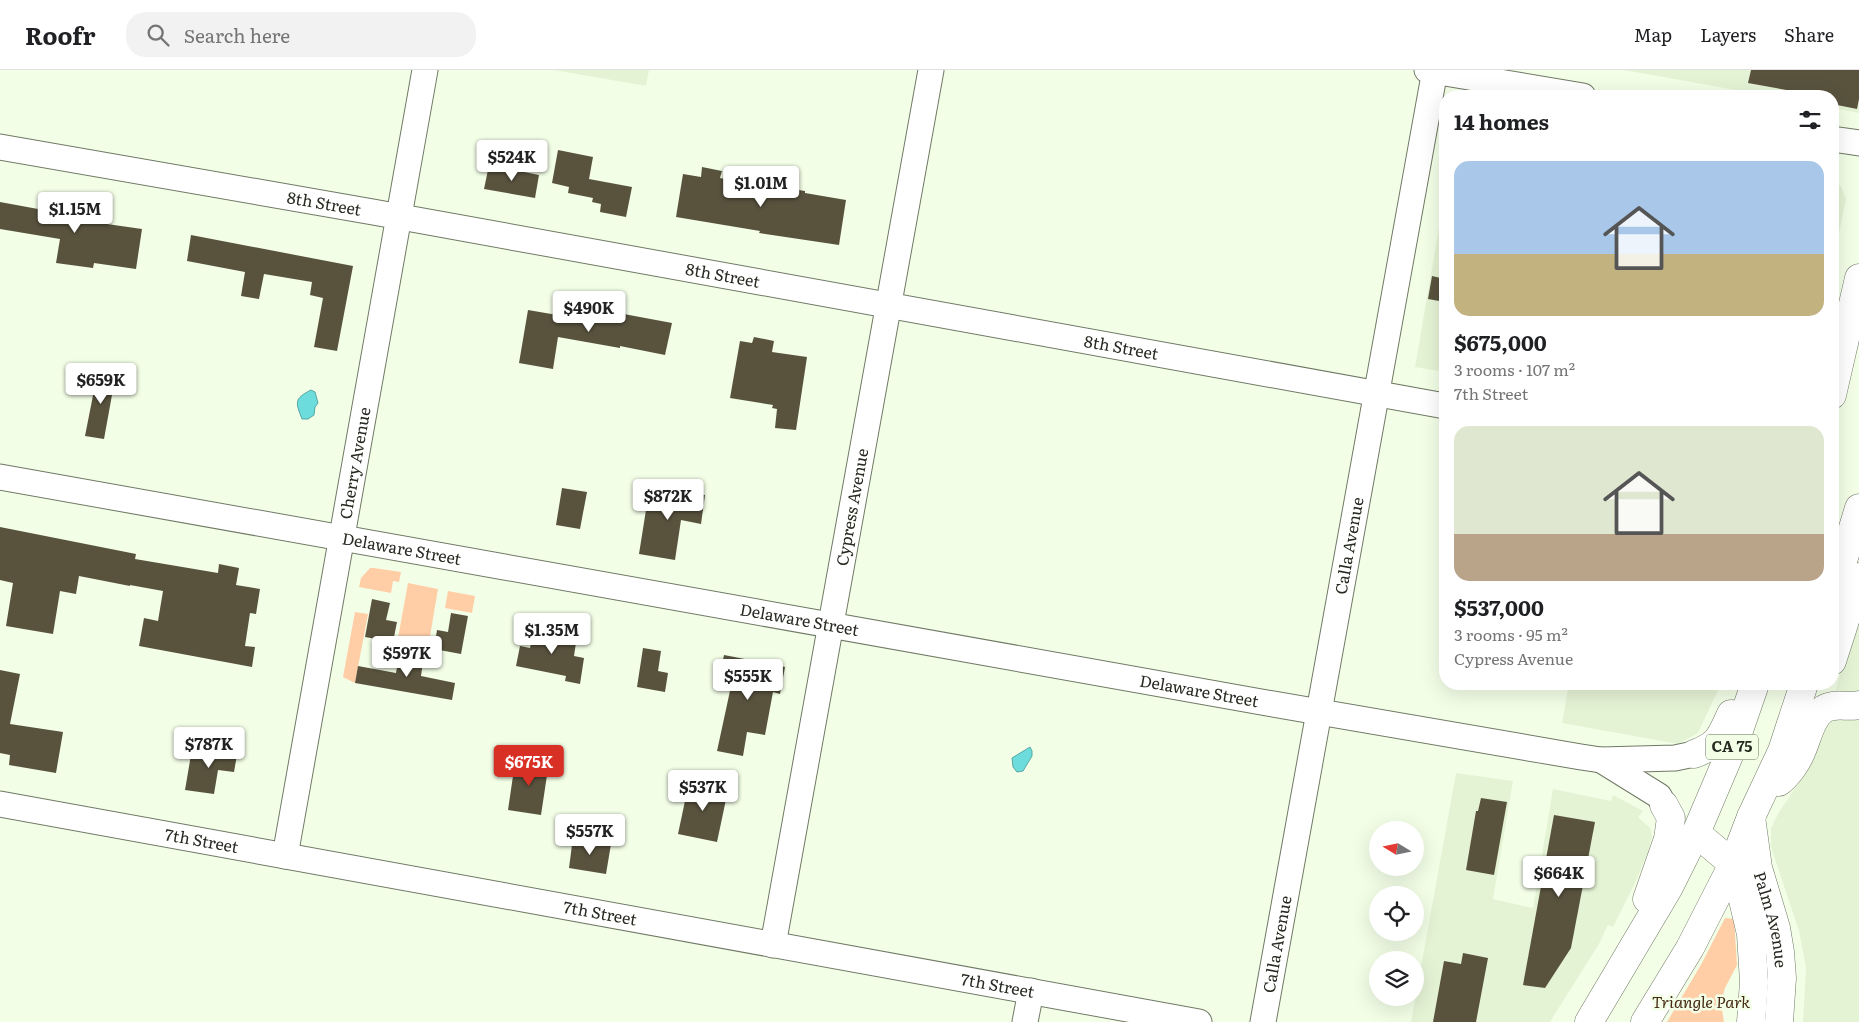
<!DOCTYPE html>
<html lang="en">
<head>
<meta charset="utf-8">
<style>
  body { margin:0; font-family:Literata,serif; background:#f2f2f2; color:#202124; height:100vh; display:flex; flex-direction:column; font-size:19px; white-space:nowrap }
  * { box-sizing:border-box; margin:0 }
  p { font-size:16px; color:#757577 }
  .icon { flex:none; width:28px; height:28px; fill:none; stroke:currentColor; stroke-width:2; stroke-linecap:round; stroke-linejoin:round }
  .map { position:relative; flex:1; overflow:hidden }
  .details { position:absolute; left:1439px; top:20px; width:400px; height:600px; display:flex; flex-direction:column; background:#fff; border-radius:20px; box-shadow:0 5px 20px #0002 }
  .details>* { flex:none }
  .needle { width:32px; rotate:280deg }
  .fabs { position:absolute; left:1369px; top:751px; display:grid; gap:10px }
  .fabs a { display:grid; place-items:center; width:55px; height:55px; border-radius:50%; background:#fff; box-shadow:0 5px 20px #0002; font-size:25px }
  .price { position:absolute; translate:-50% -42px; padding:0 11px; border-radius:5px; background:#fff; color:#222; font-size:16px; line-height:32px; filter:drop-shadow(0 1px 2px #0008) }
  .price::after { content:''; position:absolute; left:50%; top:30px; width:15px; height:11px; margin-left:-8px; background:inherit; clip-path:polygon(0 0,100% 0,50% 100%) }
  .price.active { background:#d93025; color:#fff }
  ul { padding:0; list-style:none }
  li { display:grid; align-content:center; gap:10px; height:265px; padding:0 15px }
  li span { display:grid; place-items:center; height:155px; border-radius:15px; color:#555 }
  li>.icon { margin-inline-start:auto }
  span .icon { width:90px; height:90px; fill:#fffc; stroke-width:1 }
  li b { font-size:21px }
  h2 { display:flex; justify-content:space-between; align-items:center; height:60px; padding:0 15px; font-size:21px }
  header { display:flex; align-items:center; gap:30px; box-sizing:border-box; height:70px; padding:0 25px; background:#fff; border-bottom:1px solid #e0e0e0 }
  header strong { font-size:24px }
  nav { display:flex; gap:28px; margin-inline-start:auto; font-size:18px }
  .search { width:350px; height:45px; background:#f2f2f2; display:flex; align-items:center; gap:12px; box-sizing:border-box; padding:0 18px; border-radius:20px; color:#757577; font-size:19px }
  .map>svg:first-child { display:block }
  .built { fill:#e5f3d5 }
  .green { fill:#ffcea7 }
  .water { fill:#6ddcdc; stroke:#58a7a4 }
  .building { fill:#59533e }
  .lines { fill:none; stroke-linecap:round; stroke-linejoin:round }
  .minor-casing { stroke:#707965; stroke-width:27 }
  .major-casing { stroke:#707965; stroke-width:29 }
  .highway-casing { stroke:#707965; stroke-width:29 }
  .minor { stroke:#fff; stroke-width:25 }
  .major { stroke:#fff; stroke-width:28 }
  .highway { stroke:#fff; stroke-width:28 }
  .labels { text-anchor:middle; stroke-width:5; stroke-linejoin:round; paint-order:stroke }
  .shield { fill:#f3fee7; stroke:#646a5c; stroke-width:1 }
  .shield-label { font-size:15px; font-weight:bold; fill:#262a21 }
  .street-label { font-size:16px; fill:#262a21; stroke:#f3fee7 }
  .park-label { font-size:16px; font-style:italic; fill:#432912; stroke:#f3fee7 }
</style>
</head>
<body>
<header>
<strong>Roofr</strong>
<div class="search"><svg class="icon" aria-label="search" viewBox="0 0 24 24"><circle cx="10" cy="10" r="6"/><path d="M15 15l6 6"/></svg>Search here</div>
<nav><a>Map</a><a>Layers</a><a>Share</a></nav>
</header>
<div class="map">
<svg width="1859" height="952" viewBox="0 0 1859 952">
  <rect width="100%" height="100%" fill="#f3fee7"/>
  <g class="built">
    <path d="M554,0H649L646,16Z"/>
    <path d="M1624,0H1859V43L1833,38L1832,26H1769Z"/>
    <path d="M1833,112L1841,116L1846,129L1833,192Z"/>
    <path d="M1445,123V302L1415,297Z"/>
    <path d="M1859,541V952H1803L1806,898L1799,861L1771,777V758L1779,742L1803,707L1821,669Z"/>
    <path d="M1569,614H1721L1698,663L1678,674L1562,653Z"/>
    <path d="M1456,703L1513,711L1493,829L1533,838L1553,719L1611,731L1613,725L1643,741L1638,747L1650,758L1652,766L1648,782L1635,813L1613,857L1608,855L1599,874L1550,952H1411Z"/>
  </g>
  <g class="green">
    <path d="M370,498H374L401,502L399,512L393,511L391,523L359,517L361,508Z"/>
    <path d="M408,513L438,519L429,572L403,568L400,580L396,579Z"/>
    <path d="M448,521L475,526L472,543L445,538Z"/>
    <path d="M355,542L368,544L355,613L343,607Z"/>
    <path d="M1725,848L1734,849L1737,895L1725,918L1721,933L1724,952H1667L1702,893Z"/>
  </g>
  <g class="water">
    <path d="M311,320L315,322L318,333L315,337L314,345L308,349H302C296,333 293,329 311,320Z"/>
    <path d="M1030,677L1032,681V686L1023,701L1017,702L1013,697L1012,688Z"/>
  </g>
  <g class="building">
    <path d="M1751,0H1859V29L1857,39L1832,34V26H1791L1792,21L1748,13Z"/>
    <path d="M558,80L593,87L589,109L632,117L626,147L600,142L601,134L592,132L593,128L568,123L569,117L552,113Z"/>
    <path d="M489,95L539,105L535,128L484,119Z"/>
    <path d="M702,97L722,101L720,108L766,117L767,115L805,121V123L846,130L839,175L759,163L760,161L676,147L683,104L701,107Z"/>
    <path d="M41,123L61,126L58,143L100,150V153L142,159L136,199L94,193L93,198L56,193L60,169L0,159V132L38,139Z"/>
    <path d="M191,165L353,196L337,281L314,277L323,228L310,225L312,212L264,204L259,229L241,226L245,202L187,191Z"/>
    <path d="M1432,206L1445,209V232L1428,229Z"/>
    <path d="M565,233L672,253L665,285L620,276V278L558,267L553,299L519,293L528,240L563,246Z"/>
    <path d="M754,267L774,271L772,282L807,287L796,360L775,358L777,339L772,338L773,335L730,328L740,271L752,273Z"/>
    <path d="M98,300L116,303L104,369L85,366Z"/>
    <path d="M562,418L587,422L580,459L556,455Z"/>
    <path d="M671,420L705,425L701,454L681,450L675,490L639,484L649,421L670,425Z"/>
    <path d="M0,457L136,484L135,489L218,503L219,494L239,498L236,515L260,519L256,544L250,543L245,576L255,577L252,597L139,576L144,548L158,551L163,521L130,515V516L79,506L76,524L60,521L53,564L6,556L13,513L0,510Z"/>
    <path d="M372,529L390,533L386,550L397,552L393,572L365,567Z"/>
    <path d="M451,543L468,546L461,584L434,579L437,560L448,562Z"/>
    <path d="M534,559L577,566L574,586L584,588L580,614L565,611L566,606L516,596L520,576L530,578Z"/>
    <path d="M643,578L661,581L658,601L668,603L665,622L637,617Z"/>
    <path d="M400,580L424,584L421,606L455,613L452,630L355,613L358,596L396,603Z"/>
    <path d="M724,585L785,597L780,624L773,622L765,665L747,662L743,686L717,681L733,607L720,605Z"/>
    <path d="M0,600L20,604L10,654L63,662L56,703L9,695L10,685L0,683Z"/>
    <path d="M223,677L238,679L234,702L218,700L214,724L185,720L192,679L222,684Z"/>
    <path d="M520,688L549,692L541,745L508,740L513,706L517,707Z"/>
    <path d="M689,712L728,720L717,772L678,764Z"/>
    <path d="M1481,728L1507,732L1494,805L1466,800L1476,741H1478Z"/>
    <path d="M1554,745L1595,752L1571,878L1545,918L1523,915Z"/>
    <path d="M573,767L611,774L606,804L569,798Z"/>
    <path d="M1463,883L1488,888L1476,952H1433L1444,891L1461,894Z"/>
  </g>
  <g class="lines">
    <defs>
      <g id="minor">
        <path d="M1427,0L1583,26"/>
        <path d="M1832,69L1859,73"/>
        <path id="s1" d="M0,77L373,142L1445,336"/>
        <path id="s2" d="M0,407L1267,633L1581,687L1601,690L1675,688L1694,684"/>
        <path d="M1601,690L1659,726L1664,735"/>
        <path id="s3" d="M0,734L1199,952"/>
        <path id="s4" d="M285,786L425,0"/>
        <path id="s5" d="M773,875L931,0"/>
        <path d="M1025,952L1031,921"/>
        <path id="s6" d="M1263,952L1435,0"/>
      </g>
      <g id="major">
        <path id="s7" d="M1751,747L1758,798L1776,858L1780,882L1782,908L1779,952"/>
        <path d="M1696,763L1733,794L1739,813L1751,864L1754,912L1751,952"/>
      </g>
      <g id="highway">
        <path d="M1832,325L1859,208"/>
        <path d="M1832,527L1859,438"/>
        <path d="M1832,591L1859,507"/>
        <path d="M1694,684C1720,674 1720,667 1731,644"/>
        <path d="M1779,712C1788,705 1798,691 1802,680C1808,667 1811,647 1824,639C1836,632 1847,638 1859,635"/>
        <path d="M1647,829L1668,769L1671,748L1664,735"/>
        <path d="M1589,952L1669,817L1696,763L1736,669L1755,614"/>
        <path d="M1645,952L1690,878L1733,794L1751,747L1782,681L1804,614"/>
      </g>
    </defs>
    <use href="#minor" class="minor-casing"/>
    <use href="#major" class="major-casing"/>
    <use href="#highway" class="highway-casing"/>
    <use href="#minor" class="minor"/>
    <use href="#major" class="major"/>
    <use href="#highway" class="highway"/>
  </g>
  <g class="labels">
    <rect class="shield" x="1706" y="664.5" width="52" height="25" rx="4"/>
    <g class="shield-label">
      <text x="1732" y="682">CA 75</text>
    </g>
    <g class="street-label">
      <text dy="6" stroke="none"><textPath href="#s1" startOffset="329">8th Street</textPath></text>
      <text dy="6" stroke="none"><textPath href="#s1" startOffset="734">8th Street</textPath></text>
      <text dy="6" stroke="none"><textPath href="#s1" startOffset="1139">8th Street</textPath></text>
      <text dy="6" stroke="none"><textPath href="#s4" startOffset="399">Cherry Avenue</textPath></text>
      <text dy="6" stroke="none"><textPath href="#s5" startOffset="445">Cypress Avenue</textPath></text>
      <text dy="6" stroke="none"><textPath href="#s6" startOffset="484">Calla Avenue</textPath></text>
      <text dy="6" stroke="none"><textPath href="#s2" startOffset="408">Delaware Street</textPath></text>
      <text dy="6" stroke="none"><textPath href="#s2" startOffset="812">Delaware Street</textPath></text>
      <text dy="6" stroke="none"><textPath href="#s2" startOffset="1218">Delaware Street</textPath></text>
      <text dy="6" stroke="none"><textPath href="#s3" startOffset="205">7th Street</textPath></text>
      <text dy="6" stroke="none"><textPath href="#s3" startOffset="610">7th Street</textPath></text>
      <text dy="6" stroke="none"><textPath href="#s7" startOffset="105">Palm Avenue</textPath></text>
      <text dy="6" stroke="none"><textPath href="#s6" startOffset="79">Calla Avenue</textPath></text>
      <text dy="6" stroke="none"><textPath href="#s3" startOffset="1014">7th Street</textPath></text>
    </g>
    <g class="park-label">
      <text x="1701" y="938">Triangle Park</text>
    </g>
  </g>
</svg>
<div class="fabs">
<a><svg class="needle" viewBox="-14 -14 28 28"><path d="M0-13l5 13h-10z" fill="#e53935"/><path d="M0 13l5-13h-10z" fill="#757577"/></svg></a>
<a><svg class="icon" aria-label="locate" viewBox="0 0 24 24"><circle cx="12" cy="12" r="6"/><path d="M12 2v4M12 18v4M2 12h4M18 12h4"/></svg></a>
<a><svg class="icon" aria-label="layers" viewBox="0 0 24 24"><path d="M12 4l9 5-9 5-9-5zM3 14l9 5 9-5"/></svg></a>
</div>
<b class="price" style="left:512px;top:112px">$524K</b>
<b class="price" style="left:761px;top:138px">$1.01M</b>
<b class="price" style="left:75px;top:164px">$1.15M</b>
<b class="price" style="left:589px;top:263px">$490K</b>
<b class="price" style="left:101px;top:335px">$659K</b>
<b class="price" style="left:668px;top:451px">$872K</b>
<b class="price" style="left:552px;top:585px">$1.35M</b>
<b class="price" style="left:407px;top:608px">$597K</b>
<b class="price" style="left:748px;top:631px">$555K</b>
<b class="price" style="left:209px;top:699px">$787K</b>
<b class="price active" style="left:529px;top:717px">$675K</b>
<b class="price" style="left:703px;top:742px">$537K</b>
<b class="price" style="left:590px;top:786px">$557K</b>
<b class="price" style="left:1559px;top:828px">$664K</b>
<section class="details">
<h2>14 homes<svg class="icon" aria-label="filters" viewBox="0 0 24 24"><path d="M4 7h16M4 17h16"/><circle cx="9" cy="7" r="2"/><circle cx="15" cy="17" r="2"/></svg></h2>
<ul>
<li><span style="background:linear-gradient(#a9c7e8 60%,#c2b280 0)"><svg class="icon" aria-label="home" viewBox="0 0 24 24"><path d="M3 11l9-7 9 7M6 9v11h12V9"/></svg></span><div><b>$675,000</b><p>3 rooms · 107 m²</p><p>7th Street</p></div></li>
<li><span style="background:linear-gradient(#dfe7d0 70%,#b9a48a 0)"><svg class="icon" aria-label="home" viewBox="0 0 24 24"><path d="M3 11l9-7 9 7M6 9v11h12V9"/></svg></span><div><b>$537,000</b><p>3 rooms · 95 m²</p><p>Cypress Avenue</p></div></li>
</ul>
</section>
</div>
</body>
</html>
